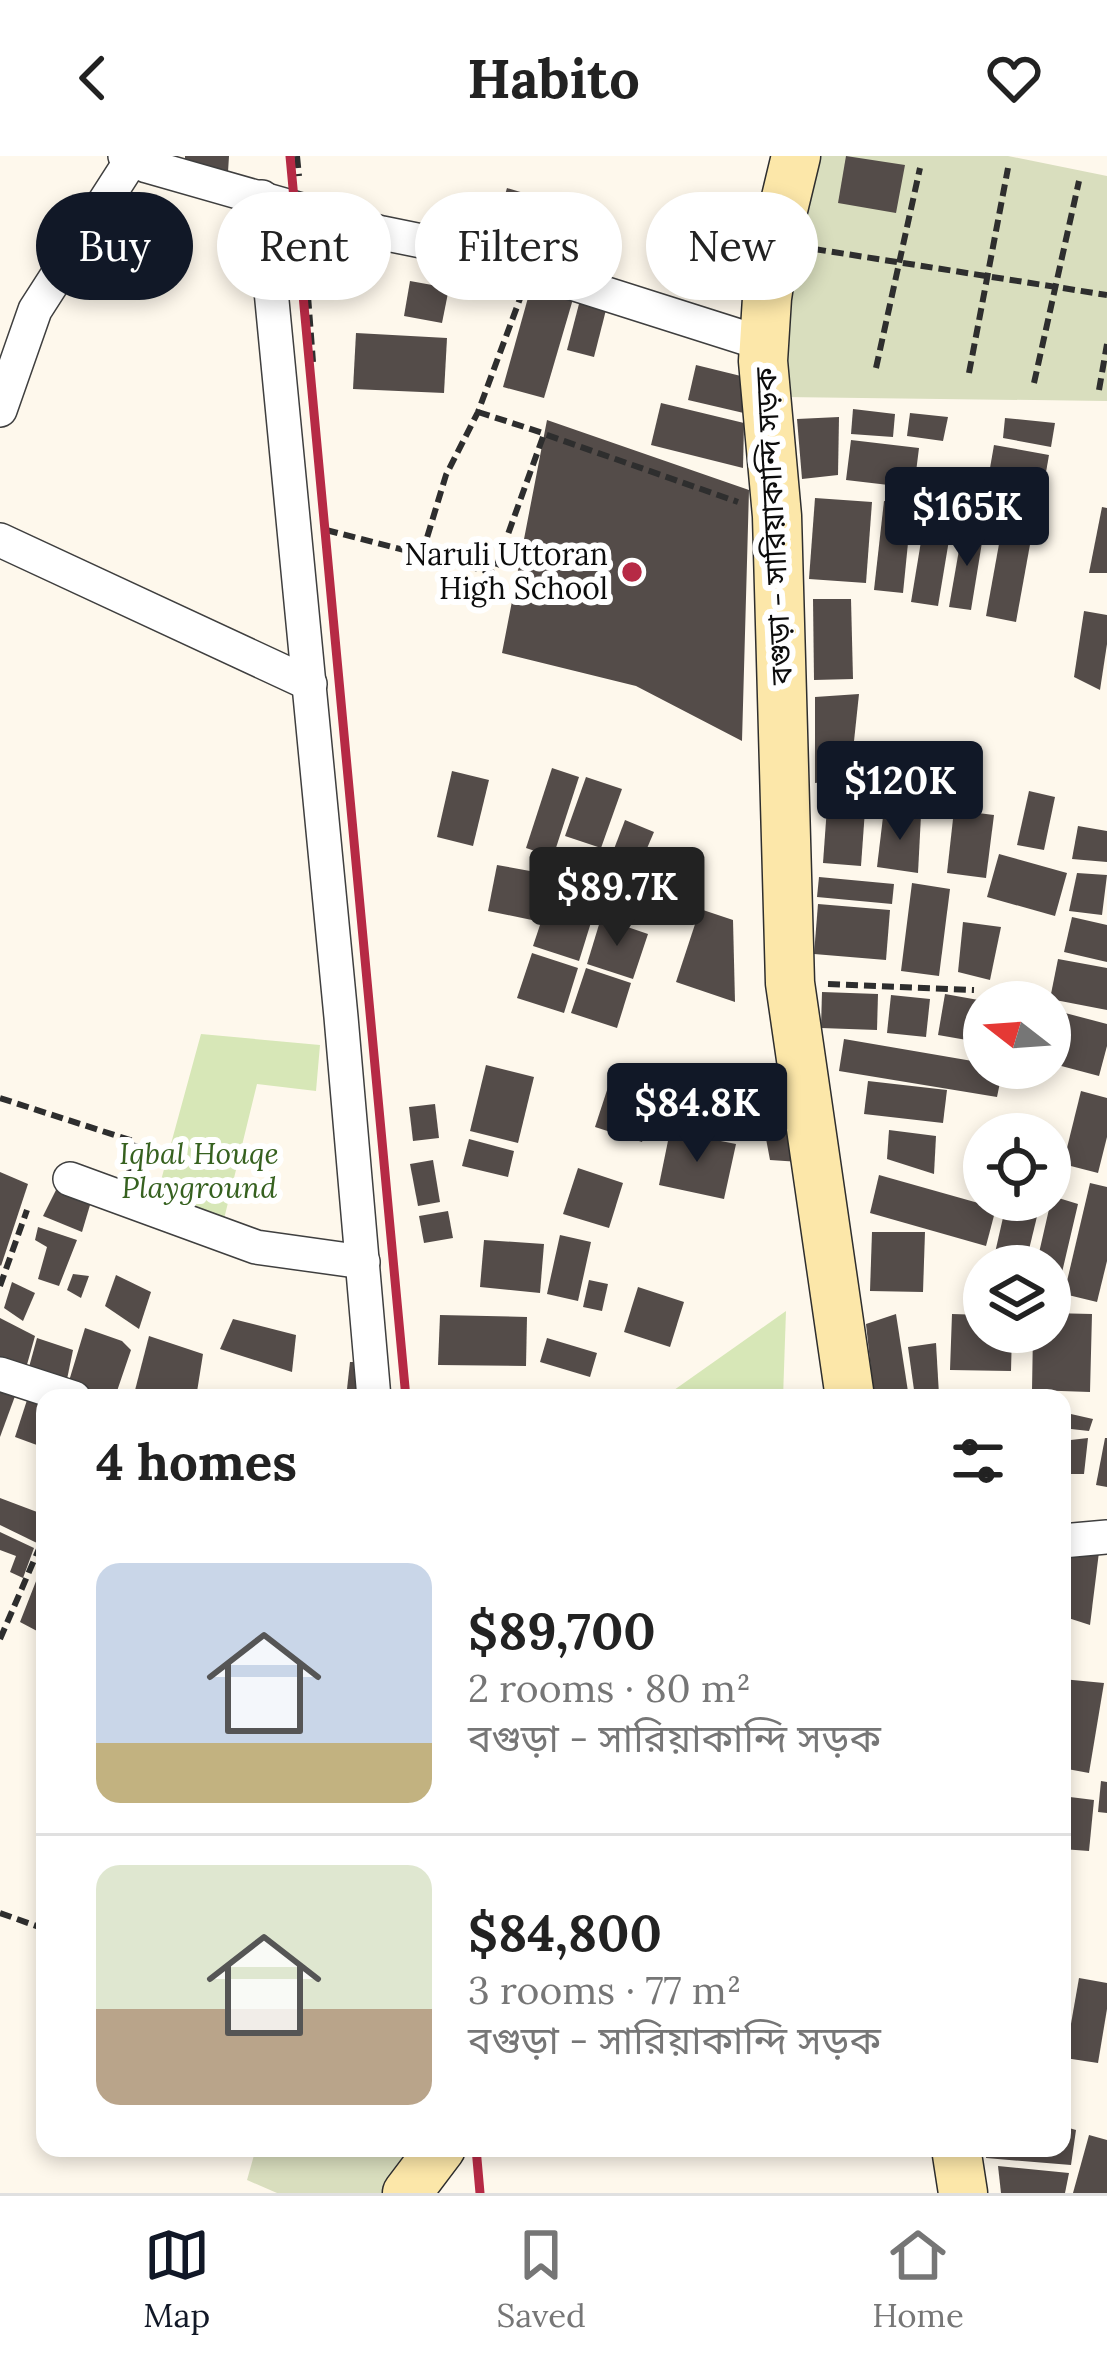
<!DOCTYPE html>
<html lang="en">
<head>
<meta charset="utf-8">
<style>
  body { margin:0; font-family:Lora,"Noto Sans Bengali",serif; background:#f2f2f2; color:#222; height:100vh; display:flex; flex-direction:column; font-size:45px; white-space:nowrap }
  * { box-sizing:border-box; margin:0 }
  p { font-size:39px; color:#767676 }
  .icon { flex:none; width:66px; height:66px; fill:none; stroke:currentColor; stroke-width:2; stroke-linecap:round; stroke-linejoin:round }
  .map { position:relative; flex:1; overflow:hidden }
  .details { position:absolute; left:36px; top:1233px; width:1035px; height:768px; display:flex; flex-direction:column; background:#fff; border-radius:24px; box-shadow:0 6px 18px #0003 }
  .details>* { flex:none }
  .banner { position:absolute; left:36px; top:36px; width:1035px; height:108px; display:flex; gap:24px }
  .needle { width:78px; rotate:287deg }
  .controls { position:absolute; left:963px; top:825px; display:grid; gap:24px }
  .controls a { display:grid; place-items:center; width:108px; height:108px; border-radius:50%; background:#fff; box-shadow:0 6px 18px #0003; font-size:60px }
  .price { position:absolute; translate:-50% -102px; padding:0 27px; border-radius:12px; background:#111827; color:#fff; font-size:39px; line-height:78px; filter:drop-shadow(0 3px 6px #0008) }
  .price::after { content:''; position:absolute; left:50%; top:72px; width:36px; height:27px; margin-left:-18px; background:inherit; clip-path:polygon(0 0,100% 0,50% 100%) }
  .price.selected { background:#222; color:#fff }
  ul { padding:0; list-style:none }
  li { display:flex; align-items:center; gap:36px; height:300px; padding:0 60px }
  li+li { border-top:3px solid #e0e0e0 }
  li span { display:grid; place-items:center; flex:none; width:336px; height:240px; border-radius:24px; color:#555 }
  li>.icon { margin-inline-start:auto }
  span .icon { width:144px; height:144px; fill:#fffc; stroke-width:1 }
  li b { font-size:51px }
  h2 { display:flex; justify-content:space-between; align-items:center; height:144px; padding:0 60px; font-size:51px }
  .chip { padding:0 42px; border-radius:54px; background:#fff; box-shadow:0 6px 18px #0003; font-size:42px; line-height:108px }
  .chip.selected { background:#111827; color:#fff }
  header { display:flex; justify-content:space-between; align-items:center; height:156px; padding:0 60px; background:#fff; font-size:54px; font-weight:700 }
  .tabs { display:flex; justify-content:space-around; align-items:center; height:168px; border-top:3px solid #e0e0e0; background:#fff; font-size:33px; color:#767676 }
  .tabs a { display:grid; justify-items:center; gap:6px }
  .tabs .selected { color:#111827 }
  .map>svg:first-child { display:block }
  .green { fill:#d7e7b7 }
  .cemetery { fill:#d9debe }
  .building { fill:#544c49 }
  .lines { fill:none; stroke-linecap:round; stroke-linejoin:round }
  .street-casing { stroke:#3f3f3f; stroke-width:36 }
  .secondary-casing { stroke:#2e2e2e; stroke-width:51 }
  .path { stroke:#2e2e2e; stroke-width:6; stroke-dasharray:12 6; stroke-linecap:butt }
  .street { stroke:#fff; stroke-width:33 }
  .secondary { stroke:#fce7a9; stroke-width:48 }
  .rail { stroke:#b62a45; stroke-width:9 }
  .poi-dot { fill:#b62a45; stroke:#fff; stroke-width:4.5 }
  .labels { text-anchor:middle; stroke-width:12; stroke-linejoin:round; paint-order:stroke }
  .street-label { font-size:30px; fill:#0c0c0c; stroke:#fff }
  .poi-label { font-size:30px; fill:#0c0c0c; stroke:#fff; text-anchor:end }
  .park-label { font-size:30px; font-style:italic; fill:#36611f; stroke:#fff }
</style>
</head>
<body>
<header><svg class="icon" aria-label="back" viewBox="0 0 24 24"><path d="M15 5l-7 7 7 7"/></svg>Habito<svg class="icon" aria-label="heart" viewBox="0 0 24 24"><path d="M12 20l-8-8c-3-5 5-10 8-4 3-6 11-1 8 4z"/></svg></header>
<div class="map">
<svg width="1107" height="2037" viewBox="0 0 1107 2037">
  <rect width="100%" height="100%" fill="#fef8ec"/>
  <g class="green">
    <path d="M201,878L320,889L316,935L257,928L224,1063L157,1039Z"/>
    <path d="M786,1155L783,1242H666L667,1239Z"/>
  </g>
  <g class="cemetery">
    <path d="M814,0H1008L1107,20V245L784,241L795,90Z"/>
    <path d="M256,1992H423L391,2037H277L247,2024Z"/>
  </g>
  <g class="building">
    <path d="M185,0H229L228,16L185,14Z"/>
    <path d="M846,0L905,9L896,57L838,47Z"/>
    <path d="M507,32L577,53L565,93L495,72Z"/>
    <path d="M410,125L449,132L442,167L404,160Z"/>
    <path d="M531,131L573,143L544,242L503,231Z"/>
    <path d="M580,144L607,150L594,201L567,194Z"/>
    <path d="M356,177L447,182L444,237L353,233Z"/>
    <path d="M696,209L745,221L748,258L688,244Z"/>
    <path d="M661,247L744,267L743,312L651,289Z"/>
    <path d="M853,253L895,258L893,281L851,278Z"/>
    <path d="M910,257L948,261L943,285L907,280Z"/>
    <path d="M839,261L838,319L802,323L797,263Z"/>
    <path d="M1005,262L1055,267L1051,291L1003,282Z"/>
    <path d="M547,264L749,334L742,585L636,530L502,497Z"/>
    <path d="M851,284L919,292L914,332L846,324Z"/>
    <path d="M994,289L1049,299L1041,345L986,335Z"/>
    <path d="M815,342L872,346L866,427L809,423Z"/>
    <path d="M884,345L912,347L903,437L874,434Z"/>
    <path d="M1102,351L1107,352V417H1089Z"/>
    <path d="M926,355L953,360L938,450L911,446Z"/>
    <path d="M963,371L984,374L971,454L949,451Z"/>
    <path d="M1001,377L1031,383L1016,466L986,460Z"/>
    <path d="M813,443H851L853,523L814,524Z"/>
    <path d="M1084,455L1107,459V488L1100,534L1074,521Z"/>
    <path d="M859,538L850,623L815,627V541Z"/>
    <path d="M552,612L579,621L553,701L526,692Z"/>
    <path d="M452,615L489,624L473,690L437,681Z"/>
    <path d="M586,621L622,633L601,692L565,680Z"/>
    <path d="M1029,635L1055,641L1044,694L1017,689Z"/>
    <path d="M827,651L865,654L861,710L823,707Z"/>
    <path d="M954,654L994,659L986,722L947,717Z"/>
    <path d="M921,659L918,717L877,711L883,661Z"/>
    <path d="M625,664L654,676L642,704L614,693Z"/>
    <path d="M1078,670L1107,675V706L1072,703Z"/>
    <path d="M562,692L634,721L620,756L549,727Z"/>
    <path d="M999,698L1067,717L1055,760L987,741Z"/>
    <path d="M497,709L541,717L532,764L488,755Z"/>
    <path d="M1077,717L1107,719L1102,759L1069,755Z"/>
    <path d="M819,721L894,728L892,748L817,741Z"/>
    <path d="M912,727L950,733L939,820L901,815Z"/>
    <path d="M548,745L593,760L579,805L533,790Z"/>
    <path d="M818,748L890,754L886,804L814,798Z"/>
    <path d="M700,753L733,764L735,846L676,826Z"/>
    <path d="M1072,761L1107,769V806L1064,796Z"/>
    <path d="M601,762L648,778L633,823L587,808Z"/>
    <path d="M963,766L1001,771L990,824L958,816Z"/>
    <path d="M532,797L578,812L564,857L517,842Z"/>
    <path d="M1058,803L1107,812V854L1050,843Z"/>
    <path d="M586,812L631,827L617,872L571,857Z"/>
    <path d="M822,836L878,838L877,874L821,872Z"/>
    <path d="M945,838L984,845V887L938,879Z"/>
    <path d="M891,839L930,843L926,881L887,877Z"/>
    <path d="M1050,853L1107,868V890L1099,920L1050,907Z"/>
    <path d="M844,883L984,907V912H1003L997,941L839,915Z"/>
    <path d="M486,909L534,921L518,987L470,975Z"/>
    <path d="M610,925L656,940L642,986L595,971Z"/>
    <path d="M868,925L947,934L943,967L864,958Z"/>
    <path d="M1081,935L1107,942V981L1098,1017L1063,1008Z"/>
    <path d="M435,948L439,982L413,985L409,951Z"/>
    <path d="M760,951L791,952L800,1006L770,1004Z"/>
    <path d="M889,974L936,980L934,1018L887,1003Z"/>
    <path d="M670,975L736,988L724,1043L659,1029Z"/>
    <path d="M469,983L514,995L508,1021L462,1010Z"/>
    <path d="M433,1004L440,1046L418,1050L410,1008Z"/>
    <path d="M578,1012L623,1027L609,1072L563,1058Z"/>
    <path d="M0,1016L28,1028L1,1110L0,1109Z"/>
    <path d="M879,1019L996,1052L986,1090L870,1057Z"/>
    <path d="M1090,1027L1107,1031V1105L1097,1146L1064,1138Z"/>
    <path d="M59,1028L93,1039L82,1076L43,1060Z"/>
    <path d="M1052,1040L1078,1048L1060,1125H1050V1110H1036Z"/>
    <path d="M1007,1044H1041L1025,1110H992Z"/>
    <path d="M448,1055L453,1082L424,1087L419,1060Z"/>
    <path d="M38,1071L77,1084L59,1130L38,1123L47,1091L35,1084Z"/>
    <path d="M872,1076H925L923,1136L870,1135Z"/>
    <path d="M560,1079L591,1086L578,1145L547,1138Z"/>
    <path d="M484,1084L544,1088L540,1137L480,1131Z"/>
    <path d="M73,1118L89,1120L81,1142L67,1134Z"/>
    <path d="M116,1119L151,1136L139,1173L105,1150Z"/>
    <path d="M589,1124L608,1128L602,1155L583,1151Z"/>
    <path d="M12,1126L35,1137L23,1165L4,1152Z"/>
    <path d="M638,1131L684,1146L670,1191L624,1176Z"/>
    <path d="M1050,1157L1092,1158L1090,1236L1032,1234L1033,1176H1050Z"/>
    <path d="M896,1158L909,1242H874L866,1168Z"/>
    <path d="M952,1158L984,1159V1176H1012L1011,1215L950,1214Z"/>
    <path d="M440,1159L527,1161L526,1210L438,1209Z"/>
    <path d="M0,1162L35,1180L23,1223L0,1214Z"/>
    <path d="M233,1163L296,1179L292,1216L220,1193Z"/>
    <path d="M85,1172L122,1185L131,1194L115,1241L100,1242L91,1236L90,1239L69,1225Z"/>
    <path d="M149,1180L203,1198L196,1242H133Z"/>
    <path d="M37,1182L73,1194L65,1233L26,1222Z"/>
    <path d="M547,1182L597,1197L590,1221L540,1206Z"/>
    <path d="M936,1187L939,1239L915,1241L908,1191Z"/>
    <path d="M350,1206H368L370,1242H346Z"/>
    <path d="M0,1225L18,1232L0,1281Z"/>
    <path d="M261,1233L284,1242H239L240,1238Z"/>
    <path d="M28,1241L45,1247V1292L15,1281Z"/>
    <path d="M1062,1256L1093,1263L1089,1275L1062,1272Z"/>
    <path d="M1088,1282L1084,1318H1069L1071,1350H1062V1285Z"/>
    <path d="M1105,1282H1107V1331L1096,1329Z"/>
    <path d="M0,1342L45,1359L37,1387L0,1369Z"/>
    <path d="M0,1376L34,1392L23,1422L10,1416L16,1400L0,1394Z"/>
    <path d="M1062,1395L1099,1396L1090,1469L1062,1460Z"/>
    <path d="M40,1415L45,1417V1496L36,1493L37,1475L20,1466Z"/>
    <path d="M1062,1523L1104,1527L1089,1617L1062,1612Z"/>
    <path d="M1101,1625L1107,1626V1657L1098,1656Z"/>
    <path d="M1062,1640L1094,1644L1089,1695L1062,1693Z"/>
    <path d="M1079,1822L1107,1827V1853L1098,1907L1065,1902Z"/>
    <path d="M1062,1911L1070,1913L1065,1957H1062Z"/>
    <path d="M1062,1970L1076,1974L1071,2009L986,2002V1992H1062Z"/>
    <path d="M1089,1979L1107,1984V2037H1073Z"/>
    <path d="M998,2010L1069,2017L1065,2037H1001Z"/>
  </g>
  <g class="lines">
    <defs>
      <g id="street">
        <path d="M125,0L147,10L382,77L490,99L531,114L764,188"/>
        <path d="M262,41L341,861L374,1242"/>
        <path d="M0,254L35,154L132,3"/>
        <path d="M0,384L310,528"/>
        <path d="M70,1023L256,1091L363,1106"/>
        <path d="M0,1218L74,1242"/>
        <path d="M1062,1385L1107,1381"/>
      </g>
      <g id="secondary">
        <path d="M796,0L776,83L767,142L763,205L777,360L790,827L850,1242"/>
        <path d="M956,1992L963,2037"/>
        <path d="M407,2037L441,1992"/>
      </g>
    </defs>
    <use href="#street" class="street-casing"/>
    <use href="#secondary" class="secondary-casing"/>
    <g class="path">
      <path d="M297,0L299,20"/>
      <path d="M304,87L313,206"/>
      <path d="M814,93L1107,139"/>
      <path d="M876,212L920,12"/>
      <path d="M969,217L1008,12"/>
      <path d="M1034,227L1079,25"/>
      <path d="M1099,234L1107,188"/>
      <path d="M478,256L543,277"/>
      <path d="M326,374L494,417L544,278L738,346"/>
      <path d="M422,398L446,319L478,256L521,140"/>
      <path d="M828,828L974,834"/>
      <path d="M0,942L136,986L129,1015"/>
      <path d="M0,1130L27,1054"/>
      <path d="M0,1483L45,1379"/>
      <path d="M0,1757L45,1773"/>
    </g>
    <use href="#street" class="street"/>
    <use href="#secondary" class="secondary"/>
    <g class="rail">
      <path d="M290,0L406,1242"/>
      <path d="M476,1992L480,2037"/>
    </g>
  </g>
  <circle class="poi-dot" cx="632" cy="416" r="12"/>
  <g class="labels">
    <g class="street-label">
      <text transform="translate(774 370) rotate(-93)" y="10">বগুড়া - সারিয়াকান্দি সড়ক</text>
    </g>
    <g class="poi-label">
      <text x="608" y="409">Naruli Uttoran<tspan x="608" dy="34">High School</tspan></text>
    </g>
    <g class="park-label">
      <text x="199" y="1008">Iqbal Houqe<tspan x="199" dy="34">Playground</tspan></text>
    </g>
  </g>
</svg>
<div class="controls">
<a><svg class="needle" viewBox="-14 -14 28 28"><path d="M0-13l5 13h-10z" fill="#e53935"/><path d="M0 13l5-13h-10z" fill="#767676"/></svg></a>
<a><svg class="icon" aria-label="locate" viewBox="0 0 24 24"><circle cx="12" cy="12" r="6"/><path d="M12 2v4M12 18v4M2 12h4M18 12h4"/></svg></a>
<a><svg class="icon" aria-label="layers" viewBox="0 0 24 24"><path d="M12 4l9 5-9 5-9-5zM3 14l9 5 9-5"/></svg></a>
</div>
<b class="price" style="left:967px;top:413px">$165K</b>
<b class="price" style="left:900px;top:687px">$120K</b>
<b class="price selected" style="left:617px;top:793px">$89.7K</b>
<b class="price" style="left:697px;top:1009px">$84.8K</b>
<div class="banner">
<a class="chip selected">Buy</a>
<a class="chip">Rent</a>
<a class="chip">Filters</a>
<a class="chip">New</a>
</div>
<section class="details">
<h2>4 homes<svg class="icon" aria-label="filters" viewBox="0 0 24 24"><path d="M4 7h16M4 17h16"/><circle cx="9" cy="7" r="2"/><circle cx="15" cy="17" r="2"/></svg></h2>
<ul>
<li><span style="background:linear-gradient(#c9d6e8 75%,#c2b280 0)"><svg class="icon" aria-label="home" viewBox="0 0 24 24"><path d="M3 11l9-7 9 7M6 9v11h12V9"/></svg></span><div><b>$89,700</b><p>2 rooms · 80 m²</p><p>বগুড়া - সারিয়াকান্দি সড়ক</p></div></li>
<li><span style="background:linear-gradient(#dfe7d0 60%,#b9a48a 0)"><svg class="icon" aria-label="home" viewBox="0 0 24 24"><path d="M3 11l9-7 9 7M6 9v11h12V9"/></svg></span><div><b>$84,800</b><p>3 rooms · 77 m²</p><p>বগুড়া - সারিয়াকান্দি সড়ক</p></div></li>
</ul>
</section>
</div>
<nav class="tabs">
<a class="selected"><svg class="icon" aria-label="map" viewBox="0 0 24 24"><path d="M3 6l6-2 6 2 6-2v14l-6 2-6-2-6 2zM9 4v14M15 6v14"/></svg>Map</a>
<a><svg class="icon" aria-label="saved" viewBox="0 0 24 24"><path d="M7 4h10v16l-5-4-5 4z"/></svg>Saved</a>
<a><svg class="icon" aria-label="home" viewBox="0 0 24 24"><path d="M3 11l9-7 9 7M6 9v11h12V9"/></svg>Home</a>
</nav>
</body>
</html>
